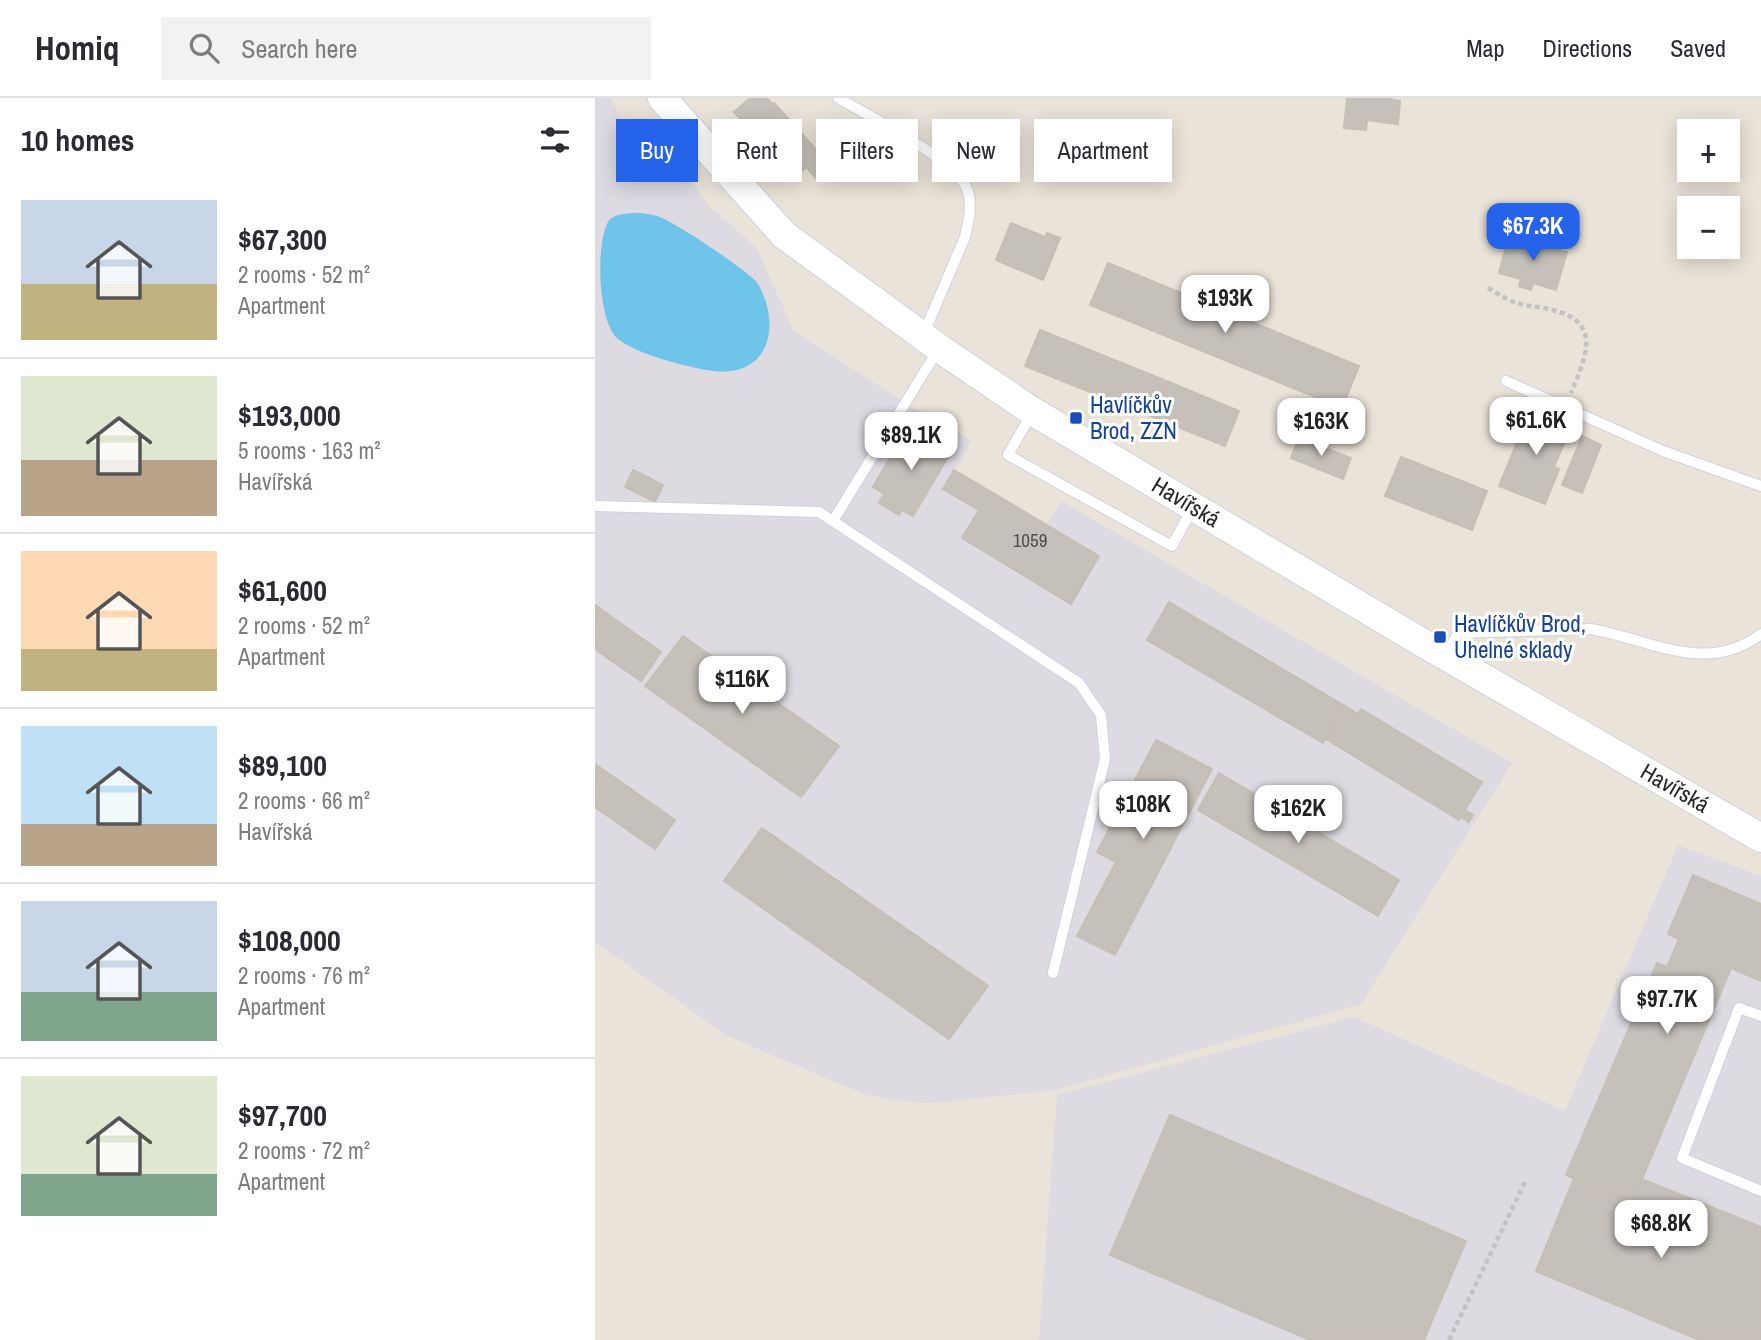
<!DOCTYPE html>
<html lang="en">
<head>
<meta charset="utf-8">
<style>
  body { margin:0; font-family:"Archivo Narrow",sans-serif; background:#f2f2f3; color:#2b2b33; height:100vh; display:flex; flex-direction:column; font-size:26px; white-space:nowrap }
  * { box-sizing:border-box; margin:0 }
  p { font-size:23px; color:#7c7c81 }
  .icon { flex:none; width:38px; height:38px; fill:none; stroke:currentColor; stroke-width:2; stroke-linecap:round; stroke-linejoin:round }
  .map { position:relative; flex:1; overflow:hidden }
  .details { display:flex; flex-direction:column; background:#fff; width:595px }
  .details>* { flex:none }
  .banner { position:absolute; left:21px; top:21px; width:665px; height:63px; display:flex; gap:14px }
  .fabs { position:absolute; left:1082px; top:21px; display:grid; gap:14px }
  .fabs a { display:grid; place-items:center; width:63px; height:63px; border-radius:0px; background:#fff; box-shadow:0 4px 18px #0003; font-size:35px }
  .price { position:absolute; translate:-50% -60px; padding:0 16px; border-radius:14px; background:#fff; color:#222; font-size:23px; line-height:46px; filter:drop-shadow(0 2px 4px #0008) }
  .price::after { content:''; position:absolute; left:50%; top:42px; width:21px; height:16px; margin-left:-10px; background:inherit; clip-path:polygon(0 0,100% 0,50% 100%) }
  .price.on { background:#2563eb; color:#fff }
  ul { padding:0; list-style:none }
  li { display:flex; align-items:center; gap:21px; height:175px; padding:0 21px }
  li+li { border-top:2px solid #e1e1e2 }
  li span { display:grid; place-items:center; flex:none; width:196px; height:140px; border-radius:0px; color:#555 }
  li>.icon { margin-inline-start:auto }
  span .icon { width:84px; height:84px; fill:#fffc; stroke-width:1 }
  li b { font-size:30px }
  h2 { display:flex; justify-content:space-between; align-items:center; height:84px; padding:0 21px; font-size:30px }
  .chip { padding:0 24px; border-radius:0px; background:#fff; box-shadow:0 4px 18px #0003; font-size:24px; line-height:63px }
  .chip.on { background:#2563eb; color:#fff }
  header { display:flex; align-items:center; gap:42px; box-sizing:border-box; height:98px; padding:0 35px; background:#fff; border-bottom:2px solid #e1e1e2 }
  header strong { font-size:33px }
  nav { display:flex; gap:38px; margin-inline-start:auto; font-size:24px }
  .search { width:490px; height:63px; background:#f2f2f3; display:flex; align-items:center; gap:18px; box-sizing:border-box; padding:0 24px; border-radius:0px; color:#7c7c81; font-size:26px }
  main { display:flex; flex:1; min-height:0 }
  .map>svg:first-child { display:block }
  .industrial { fill:#dddae2 }
  .water { fill:#6fc4e9 }
  .building { fill:#c5c0b9; stroke:#c5bfb4; stroke-width:2 }
  .lines { fill:none; stroke-linecap:round; stroke-linejoin:round }
  .service-casing { stroke:#cfd2e0; stroke-width:12 }
  .tertiary-casing { stroke:#cfd2e0; stroke-width:30 }
  .path { stroke:#c3c3c3; stroke-width:4.5; stroke-dasharray:5 3.5; stroke-linecap:butt }
  .service { stroke:#fff; stroke-width:10 }
  .tertiary { stroke:#fff; stroke-width:28 }
  .transit-dot { fill:#1a4fb4; stroke:#fff; stroke-width:2.5 }
  .labels { text-anchor:middle; stroke-width:6; stroke-linejoin:round; paint-order:stroke }
  .number-label { font-size:19px; fill:#4f4e4c }
  .transit-label { font-size:23px; fill:#164399; stroke:#fff; text-anchor:start }
  .street-label { font-size:23px; fill:#282828; stroke:#fff }
</style>
</head>
<body>
<header>
<strong>Homiq</strong>
<div class="search"><svg class="icon" aria-label="search" viewBox="0 0 24 24"><circle cx="10" cy="10" r="6"/><path d="M15 15l6 6"/></svg>Search here</div>
<nav><a>Map</a><a>Directions</a><a>Saved</a></nav>
</header>
<main>
<section class="details">
<h2>10 homes<svg class="icon" aria-label="filters" viewBox="0 0 24 24"><path d="M4 7h16M4 17h16"/><circle cx="9" cy="7" r="2"/><circle cx="15" cy="17" r="2"/></svg></h2>
<ul>
<li><span style="background:linear-gradient(#c9d6e8 60%,#c2b280 0)"><svg class="icon" aria-label="home" viewBox="0 0 24 24"><path d="M3 11l9-7 9 7M6 9v11h12V9"/></svg></span><div><b>$67,300</b><p>2 rooms · 52 m²</p><p>Apartment</p></div></li>
<li><span style="background:linear-gradient(#dfe7d0 60%,#b9a48a 0)"><svg class="icon" aria-label="home" viewBox="0 0 24 24"><path d="M3 11l9-7 9 7M6 9v11h12V9"/></svg></span><div><b>$193,000</b><p>5 rooms · 163 m²</p><p>Havířská</p></div></li>
<li><span style="background:linear-gradient(#ffd9b3 70%,#c2b280 0)"><svg class="icon" aria-label="home" viewBox="0 0 24 24"><path d="M3 11l9-7 9 7M6 9v11h12V9"/></svg></span><div><b>$61,600</b><p>2 rooms · 52 m²</p><p>Apartment</p></div></li>
<li><span style="background:linear-gradient(#bfe0f5 70%,#b9a48a 0)"><svg class="icon" aria-label="home" viewBox="0 0 24 24"><path d="M3 11l9-7 9 7M6 9v11h12V9"/></svg></span><div><b>$89,100</b><p>2 rooms · 66 m²</p><p>Havířská</p></div></li>
<li><span style="background:linear-gradient(#c9d6e8 65%,#7fa58c 0)"><svg class="icon" aria-label="home" viewBox="0 0 24 24"><path d="M3 11l9-7 9 7M6 9v11h12V9"/></svg></span><div><b>$108,000</b><p>2 rooms · 76 m²</p><p>Apartment</p></div></li>
<li><span style="background:linear-gradient(#dfe7d0 70%,#7fa58c 0)"><svg class="icon" aria-label="home" viewBox="0 0 24 24"><path d="M3 11l9-7 9 7M6 9v11h12V9"/></svg></span><div><b>$97,700</b><p>2 rooms · 72 m²</p><p>Apartment</p></div></li>
</ul>
</section>
<div class="map">
<svg width="1166" height="1242" viewBox="0 0 1166 1242">
  <rect width="100%" height="100%" fill="#eae3d9"/>
  <g class="industrial">
    <path d="M0,0H16L36,43L57,27L113,107L161,149L199,233L309,304L376,343L360,372L452,426L466,403L917,665L766,906L460,992L338,1005L313,1004L271,997L132,938L0,844Z"/>
    <path d="M1083,747L1166,778V1242H444L462,997L759,919L970,1013Z"/>
  </g>
  <path class="water" d="M46,115C53,116 61,117 67,120C82,126 157,175 163,186C187,228 174,280 118,273C95,270 41,256 23,241C2,224 0,139 15,121C23,115 37,115 46,115Z"/>
  <g class="building">
    <path d="M155,0H172L177,6L179,5L226,57L230,53L240,64L221,80L211,69L199,80L139,14Z"/>
    <path d="M752,0H791L805,3L803,26L772,22L771,32L749,30Z"/>
    <path d="M416,125L450,139L452,135L465,140L448,182L401,162Z"/>
    <path d="M914,138L931,143L932,138L956,145L955,149L972,154L961,192L938,185L936,192L924,188L926,181L904,175Z"/>
    <path d="M513,165L764,268L747,310L495,207Z"/>
    <path d="M445,232L574,284L560,320L430,268Z"/>
    <path d="M574,284L644,313L630,348L560,320Z"/>
    <path d="M936,311L976,328L959,369L964,371L950,406L904,388Z"/>
    <path d="M329,328L349,340L342,352L353,359L318,418L307,412L304,417L284,405L289,396L278,389L310,334L322,341Z"/>
    <path d="M987,338L1006,347L987,395L967,387Z"/>
    <path d="M704,340L756,360L748,381L696,360Z"/>
    <path d="M806,359L892,393L877,432L790,398Z"/>
    <path d="M38,372L68,387L60,404L30,389Z"/>
    <path d="M359,372L504,458L476,506L367,440L384,412L348,391Z"/>
    <path d="M574,504L750,608L728,645L552,542Z"/>
    <path d="M0,507L66,554L46,583L0,551Z"/>
    <path d="M88,538L244,648L206,699L50,588Z"/>
    <path d="M750,608L763,616L766,611L887,684L870,712L878,717L874,724L866,719L864,722L731,641Z"/>
    <path d="M561,642L617,671L520,857L482,838L521,764L502,754Z"/>
    <path d="M0,666L80,722L60,751L0,709Z"/>
    <path d="M624,675L804,782L783,818L603,712Z"/>
    <path d="M167,730L393,888L354,941L129,783Z"/>
    <path d="M1098,777L1166,806V883L1136,870L1037,1105L971,1077L1062,865L1072,869L1084,841L1073,836Z"/>
    <path d="M575,1017L871,1143L829,1242H715L515,1157Z"/>
    <path d="M979,1080L1037,1105L1047,1081L1166,1129V1242H1104L941,1173Z"/>
  </g>
  <g class="lines">
    <defs>
      <g id="service">
        <path d="M243,0C274,18 352,58 369,85C379,101 374,122 370,139L329,235"/>
        <path d="M911,283L1068,353L1166,388"/>
        <path d="M437,315L413,357L577,448L597,411"/>
        <path d="M0,408L224,414L484,585L506,617L510,661L458,875"/>
        <path d="M238,423L344,250"/>
        <path d="M851,557L863,535L996,531C1054,541 1111,578 1166,536"/>
        <path d="M1166,918L1144,910L1087,1060L1166,1093"/>
      </g>
      <path id="tertiary" d="M67,0L189,137L344,250L437,313L828,545L1166,740"/>
    </defs>
    <use href="#service" class="service-casing"/>
    <use href="#tertiary" class="tertiary-casing"/>
    <g class="path">
      <path d="M893,190C902,195 912,202 922,205C935,209 951,209 964,214C1008,227 988,265 976,295"/>
      <path d="M854,1242L930,1084"/>
    </g>
    <use href="#service" class="service"/>
    <use href="#tertiary" class="tertiary"/>
  </g>
  <g class="transit-dot">
    <rect x="474" y="313" width="14" height="14" rx="3.5"/>
    <rect x="838" y="532" width="14" height="14" rx="3.5"/>
  </g>
  <g class="labels">
    <g class="number-label">
      <text x="435" y="449">1059</text>
    </g>
    <g class="transit-label">
      <text x="495" y="315">Havlíčkův<tspan x="495" dy="26">Brod, ZZN</tspan></text>
      <text x="859" y="534">Havlíčkův Brod,<tspan x="859" dy="26">Uhelné sklady</tspan></text>
    </g>
    <g class="street-label">
      <text transform="translate(591 404) rotate(31)" y="8">Havířská</text>
      <text transform="translate(1080 690) rotate(30)" y="8">Havířská</text>
    </g>
  </g>
</svg>
<div class="fabs">
<a>+</a>
<a>−</a>
</div>
<b class="price on" style="left:938px;top:165px">$67.3K</b>
<b class="price" style="left:630px;top:237px">$193K</b>
<b class="price" style="left:941px;top:359px">$61.6K</b>
<b class="price" style="left:726px;top:360px">$163K</b>
<b class="price" style="left:316px;top:374px">$89.1K</b>
<b class="price" style="left:147px;top:618px">$116K</b>
<b class="price" style="left:548px;top:743px">$108K</b>
<b class="price" style="left:703px;top:747px">$162K</b>
<b class="price" style="left:1072px;top:938px">$97.7K</b>
<b class="price" style="left:1066px;top:1162px">$68.8K</b>
<div class="banner">
<a class="chip on">Buy</a>
<a class="chip">Rent</a>
<a class="chip">Filters</a>
<a class="chip">New</a>
<a class="chip">Apartment</a>
</div>
</div>
</main>
</body>
</html>
